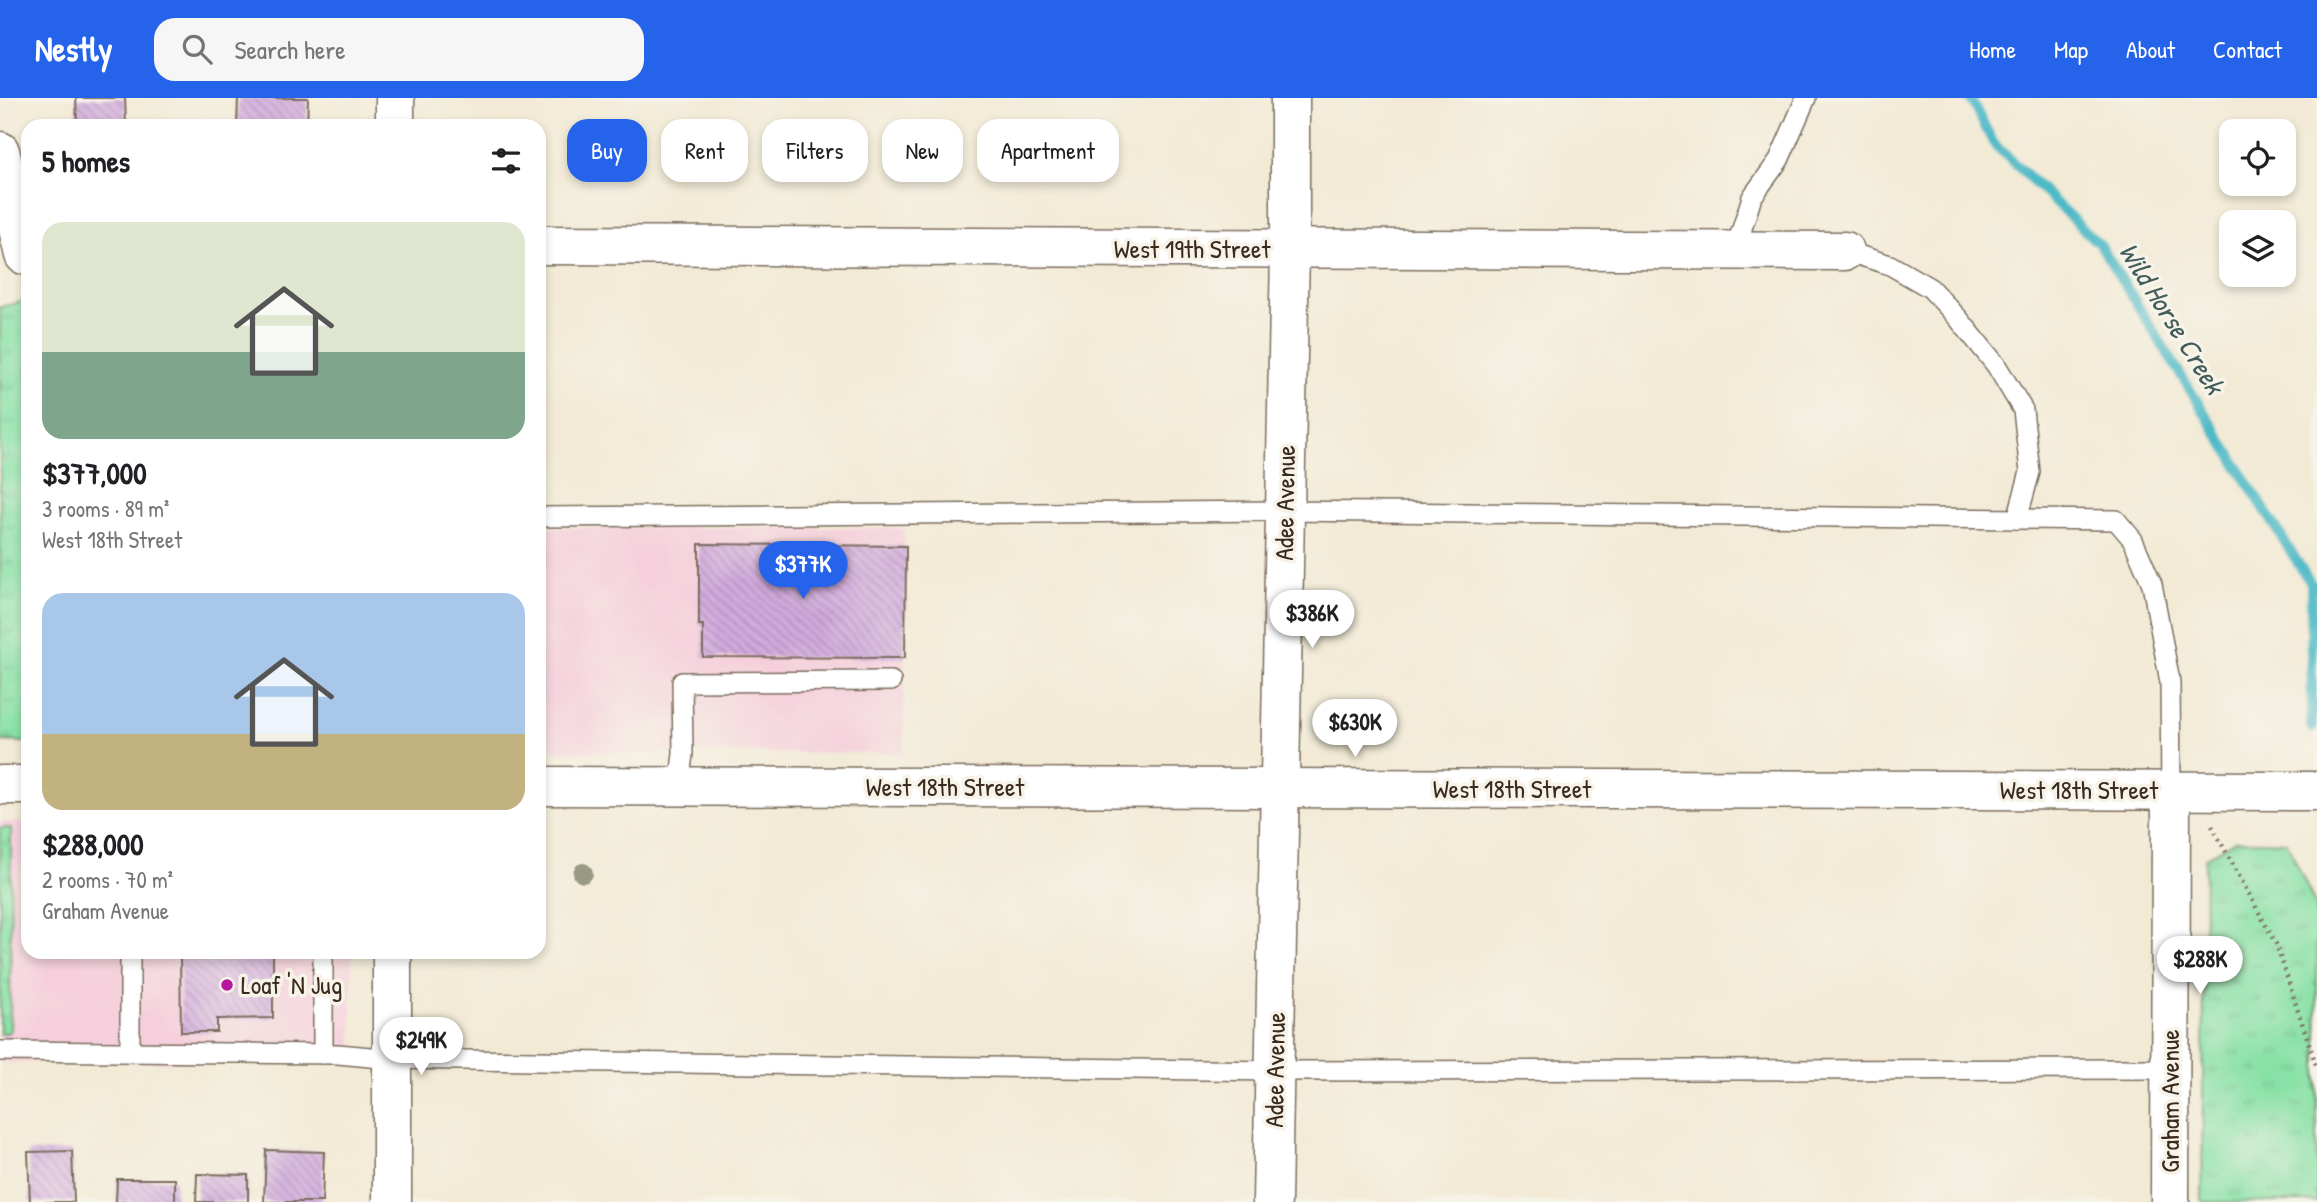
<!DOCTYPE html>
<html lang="en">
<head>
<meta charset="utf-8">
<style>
  body { margin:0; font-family:"Patrick Hand",sans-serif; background:#f6f6f6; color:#202124; height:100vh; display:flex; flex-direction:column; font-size:26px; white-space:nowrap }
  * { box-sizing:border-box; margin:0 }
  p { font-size:23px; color:#757577 }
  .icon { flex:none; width:38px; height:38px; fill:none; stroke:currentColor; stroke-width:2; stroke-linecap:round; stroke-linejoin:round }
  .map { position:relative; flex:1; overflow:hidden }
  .sheet { position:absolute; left:21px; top:21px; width:525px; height:840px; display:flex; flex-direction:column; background:#fff; border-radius:21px; box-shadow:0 4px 10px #0003 }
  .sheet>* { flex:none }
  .hud { position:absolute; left:567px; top:21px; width:665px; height:63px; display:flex; gap:14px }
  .buttons { position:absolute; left:2219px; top:21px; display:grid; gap:14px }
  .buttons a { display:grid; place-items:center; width:77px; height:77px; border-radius:14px; background:#fff; box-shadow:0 4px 10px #0003; font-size:35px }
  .price { position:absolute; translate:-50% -60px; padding:0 16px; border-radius:24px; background:#fff; color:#222; font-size:23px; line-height:46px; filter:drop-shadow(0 2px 4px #0008) }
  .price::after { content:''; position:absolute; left:50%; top:42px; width:21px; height:16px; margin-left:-10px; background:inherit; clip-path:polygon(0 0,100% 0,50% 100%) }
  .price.active { background:#2563eb; color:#fff }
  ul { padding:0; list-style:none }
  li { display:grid; align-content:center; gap:14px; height:371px; padding:0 21px }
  li span { display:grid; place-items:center; height:217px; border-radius:21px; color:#555 }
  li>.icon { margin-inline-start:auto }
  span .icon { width:126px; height:126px; fill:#fffc; stroke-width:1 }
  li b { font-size:30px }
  h2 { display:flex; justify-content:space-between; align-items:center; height:84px; padding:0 21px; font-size:30px }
  .chip { padding:0 24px; border-radius:21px; background:#fff; box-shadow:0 4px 10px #0003; font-size:24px; line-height:63px }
  .chip.active { background:#2563eb; color:#fff }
  header { display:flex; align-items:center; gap:42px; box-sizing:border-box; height:98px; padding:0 35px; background:#2563eb; color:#fff }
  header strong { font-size:33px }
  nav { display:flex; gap:38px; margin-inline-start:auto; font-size:24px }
  .search { width:490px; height:63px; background:#f6f6f6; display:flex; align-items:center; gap:18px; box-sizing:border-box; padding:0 24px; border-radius:21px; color:#757577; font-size:26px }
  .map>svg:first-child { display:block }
  .built { fill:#f5cfdb }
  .grass { fill:url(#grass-tufts); stroke:#628662; stroke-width:2 }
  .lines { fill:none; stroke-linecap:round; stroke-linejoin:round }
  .stream { stroke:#4dbac7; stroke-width:10 }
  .building { fill:url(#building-back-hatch) }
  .lane-casing { stroke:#7b6d5e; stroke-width:22 }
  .street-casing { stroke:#7b6d5e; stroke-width:41 }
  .secondary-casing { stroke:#7b6d5e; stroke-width:41 }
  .path { stroke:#7b6d5e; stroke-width:4.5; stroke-dasharray:2 5; stroke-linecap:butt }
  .lane { stroke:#fff; stroke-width:19 }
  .street { stroke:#fff; stroke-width:38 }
  .secondary { stroke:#fff; stroke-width:38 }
  .tree { fill:#989a83 }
  .poi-dot { fill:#b5179e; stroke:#f7f3e8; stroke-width:2.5 }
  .labels { text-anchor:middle; stroke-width:7; stroke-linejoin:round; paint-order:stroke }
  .street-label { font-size:26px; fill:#3b2a1e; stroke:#f7f3e8 }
  .poi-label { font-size:26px; fill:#3b2a1e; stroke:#f7f3e8; text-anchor:start }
  .water-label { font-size:28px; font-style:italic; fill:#415c59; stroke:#f7f3e8 }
</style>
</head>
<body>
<header>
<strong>Nestly</strong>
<div class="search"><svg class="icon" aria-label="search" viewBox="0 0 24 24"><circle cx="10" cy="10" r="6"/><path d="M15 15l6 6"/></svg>Search here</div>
<nav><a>Home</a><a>Map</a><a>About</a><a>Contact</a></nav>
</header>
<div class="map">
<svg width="2317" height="1104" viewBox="0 0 2317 1104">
  <defs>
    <pattern id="grass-tufts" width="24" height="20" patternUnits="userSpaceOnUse" patternTransform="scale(1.75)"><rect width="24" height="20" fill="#88e1a6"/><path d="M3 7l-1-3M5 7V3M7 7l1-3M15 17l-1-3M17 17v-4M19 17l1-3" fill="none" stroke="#76c18e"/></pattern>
    <pattern id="building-back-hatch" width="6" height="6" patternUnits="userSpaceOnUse" patternTransform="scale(1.75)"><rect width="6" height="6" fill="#d2aade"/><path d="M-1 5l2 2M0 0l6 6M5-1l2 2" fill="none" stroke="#ac8bb3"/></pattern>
  </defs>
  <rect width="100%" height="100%" fill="#f7f3e8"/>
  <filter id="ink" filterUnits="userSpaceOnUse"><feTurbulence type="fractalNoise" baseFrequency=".0143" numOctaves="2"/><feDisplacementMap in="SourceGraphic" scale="14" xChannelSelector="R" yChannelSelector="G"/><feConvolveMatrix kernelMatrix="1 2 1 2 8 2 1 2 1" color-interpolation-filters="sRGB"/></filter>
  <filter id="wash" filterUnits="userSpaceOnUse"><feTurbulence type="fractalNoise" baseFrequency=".00686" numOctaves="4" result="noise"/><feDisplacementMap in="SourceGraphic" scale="28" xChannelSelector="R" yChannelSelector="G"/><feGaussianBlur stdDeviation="1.57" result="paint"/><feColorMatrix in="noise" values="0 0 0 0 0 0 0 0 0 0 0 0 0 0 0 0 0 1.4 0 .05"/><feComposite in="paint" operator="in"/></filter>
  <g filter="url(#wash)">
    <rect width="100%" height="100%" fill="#f2ead5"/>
    <g class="built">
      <path d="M539,429L904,430V655L539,654Z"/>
      <path d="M0,724H28V854H352V964H0Z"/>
    </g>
    <g class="grass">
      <path d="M28,202V644L0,643V209Z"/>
      <path d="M0,730H11L10,934L0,936Z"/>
      <path d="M2235,742L2287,744L2317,811V1104H2202L2205,760Z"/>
    </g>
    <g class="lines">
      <g class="stream">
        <path d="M1970,0L1994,46L2100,147L2311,486L2317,489"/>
        <path d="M2311,486L2312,630"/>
      </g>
    </g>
    <g id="blocks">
      <g class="building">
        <path d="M76,0H125L126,28H77Z"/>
        <path d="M238,0H308L307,28H237Z"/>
        <path d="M699,446L906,448L905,560L703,559V527H699Z"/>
        <path d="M180,854H273V920L217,921V934H181Z"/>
        <path d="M266,1052L324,1054L322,1104H264Z"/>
        <path d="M72,1053L74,1104H30L28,1054Z"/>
        <path d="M197,1076L248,1077V1104H196Z"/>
        <path d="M117,1081H175V1104H116Z"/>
      </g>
    </g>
  </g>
  <g filter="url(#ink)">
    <use href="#blocks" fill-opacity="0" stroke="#7b6d5e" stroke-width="2"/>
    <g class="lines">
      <defs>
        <g id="lane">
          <path d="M1735,153L1752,99L1779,62L1806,0"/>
          <path d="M1845,153L1890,167L1930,190L1958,220L1996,267L2023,312L2030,374L2017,421"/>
          <path d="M539,419L1285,413L2116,422L2133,442L2152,486L2170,584L2171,692"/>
          <path d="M679,688L683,656L682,584L891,583"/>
          <path d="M130,854V953"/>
          <path d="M0,953L338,956L392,961L1275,973L2171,971"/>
          <path d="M323,956V854"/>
        </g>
        <g id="street">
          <path d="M0,53L24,157"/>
          <path d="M539,147L1845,153"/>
          <path d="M1272,1104L1290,151V0"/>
          <path d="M2170,1104L2171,692"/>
        </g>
        <g id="secondary">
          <path d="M395,28V0"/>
          <path d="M0,687H28"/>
          <path d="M539,688L2317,693"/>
          <path d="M392,1104V854"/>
        </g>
      </defs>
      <use href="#lane" class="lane-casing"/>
      <use href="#street" class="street-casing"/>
      <use href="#secondary" class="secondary-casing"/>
      <path class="path" d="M2212,728L2276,846L2317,970"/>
      <use href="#lane" class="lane"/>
      <use href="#street" class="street"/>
      <use href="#secondary" class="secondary"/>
    </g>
    <circle class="tree" cx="583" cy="775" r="10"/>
  </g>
  <circle class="poi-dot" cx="227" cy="887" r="7"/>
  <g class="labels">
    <g class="street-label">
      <text x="1192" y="160">West 19th Street</text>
      <text transform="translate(1285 405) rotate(-89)" y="9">Adee Avenue</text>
      <text x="945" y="698">West 18th Street</text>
      <text x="1512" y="700">West 18th Street</text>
      <text x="2079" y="701">West 18th Street</text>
      <text transform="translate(1275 972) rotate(-89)" y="9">Adee Avenue</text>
      <text transform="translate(2170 1003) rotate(-90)" y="9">Graham Avenue</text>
    </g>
    <g class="poi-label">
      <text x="241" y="896">Loaf 'N Jug</text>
    </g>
    <g class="water-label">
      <text transform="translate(2172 220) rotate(58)" y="10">Wild Horse Creek</text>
    </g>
  </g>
</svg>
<div class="buttons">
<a><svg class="icon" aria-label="locate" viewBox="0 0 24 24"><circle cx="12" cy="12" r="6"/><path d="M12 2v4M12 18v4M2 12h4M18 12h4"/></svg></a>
<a><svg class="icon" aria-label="layers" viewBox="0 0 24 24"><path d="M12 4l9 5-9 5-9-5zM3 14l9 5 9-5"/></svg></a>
</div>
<b class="price active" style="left:803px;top:503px">$377K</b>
<b class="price" style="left:1312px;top:552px">$386K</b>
<b class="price" style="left:1355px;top:661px">$630K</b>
<b class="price" style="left:2200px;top:898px">$288K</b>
<b class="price" style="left:421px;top:979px">$249K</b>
<div class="hud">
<a class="chip active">Buy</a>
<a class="chip">Rent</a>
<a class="chip">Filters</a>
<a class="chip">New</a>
<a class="chip">Apartment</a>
</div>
<section class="sheet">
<h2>5 homes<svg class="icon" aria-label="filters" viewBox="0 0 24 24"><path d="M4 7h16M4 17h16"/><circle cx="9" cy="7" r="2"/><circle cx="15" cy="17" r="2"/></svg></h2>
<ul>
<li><span style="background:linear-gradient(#dfe7d0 60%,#7fa58c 0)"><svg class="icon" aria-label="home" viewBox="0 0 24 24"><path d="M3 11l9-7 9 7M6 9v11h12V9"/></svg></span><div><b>$377,000</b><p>3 rooms · 89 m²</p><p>West 18th Street</p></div></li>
<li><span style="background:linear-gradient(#a9c7e8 65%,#c2b280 0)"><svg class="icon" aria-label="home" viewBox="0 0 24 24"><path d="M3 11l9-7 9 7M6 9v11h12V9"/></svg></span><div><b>$288,000</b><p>2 rooms · 70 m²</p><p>Graham Avenue</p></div></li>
</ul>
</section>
</div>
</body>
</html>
